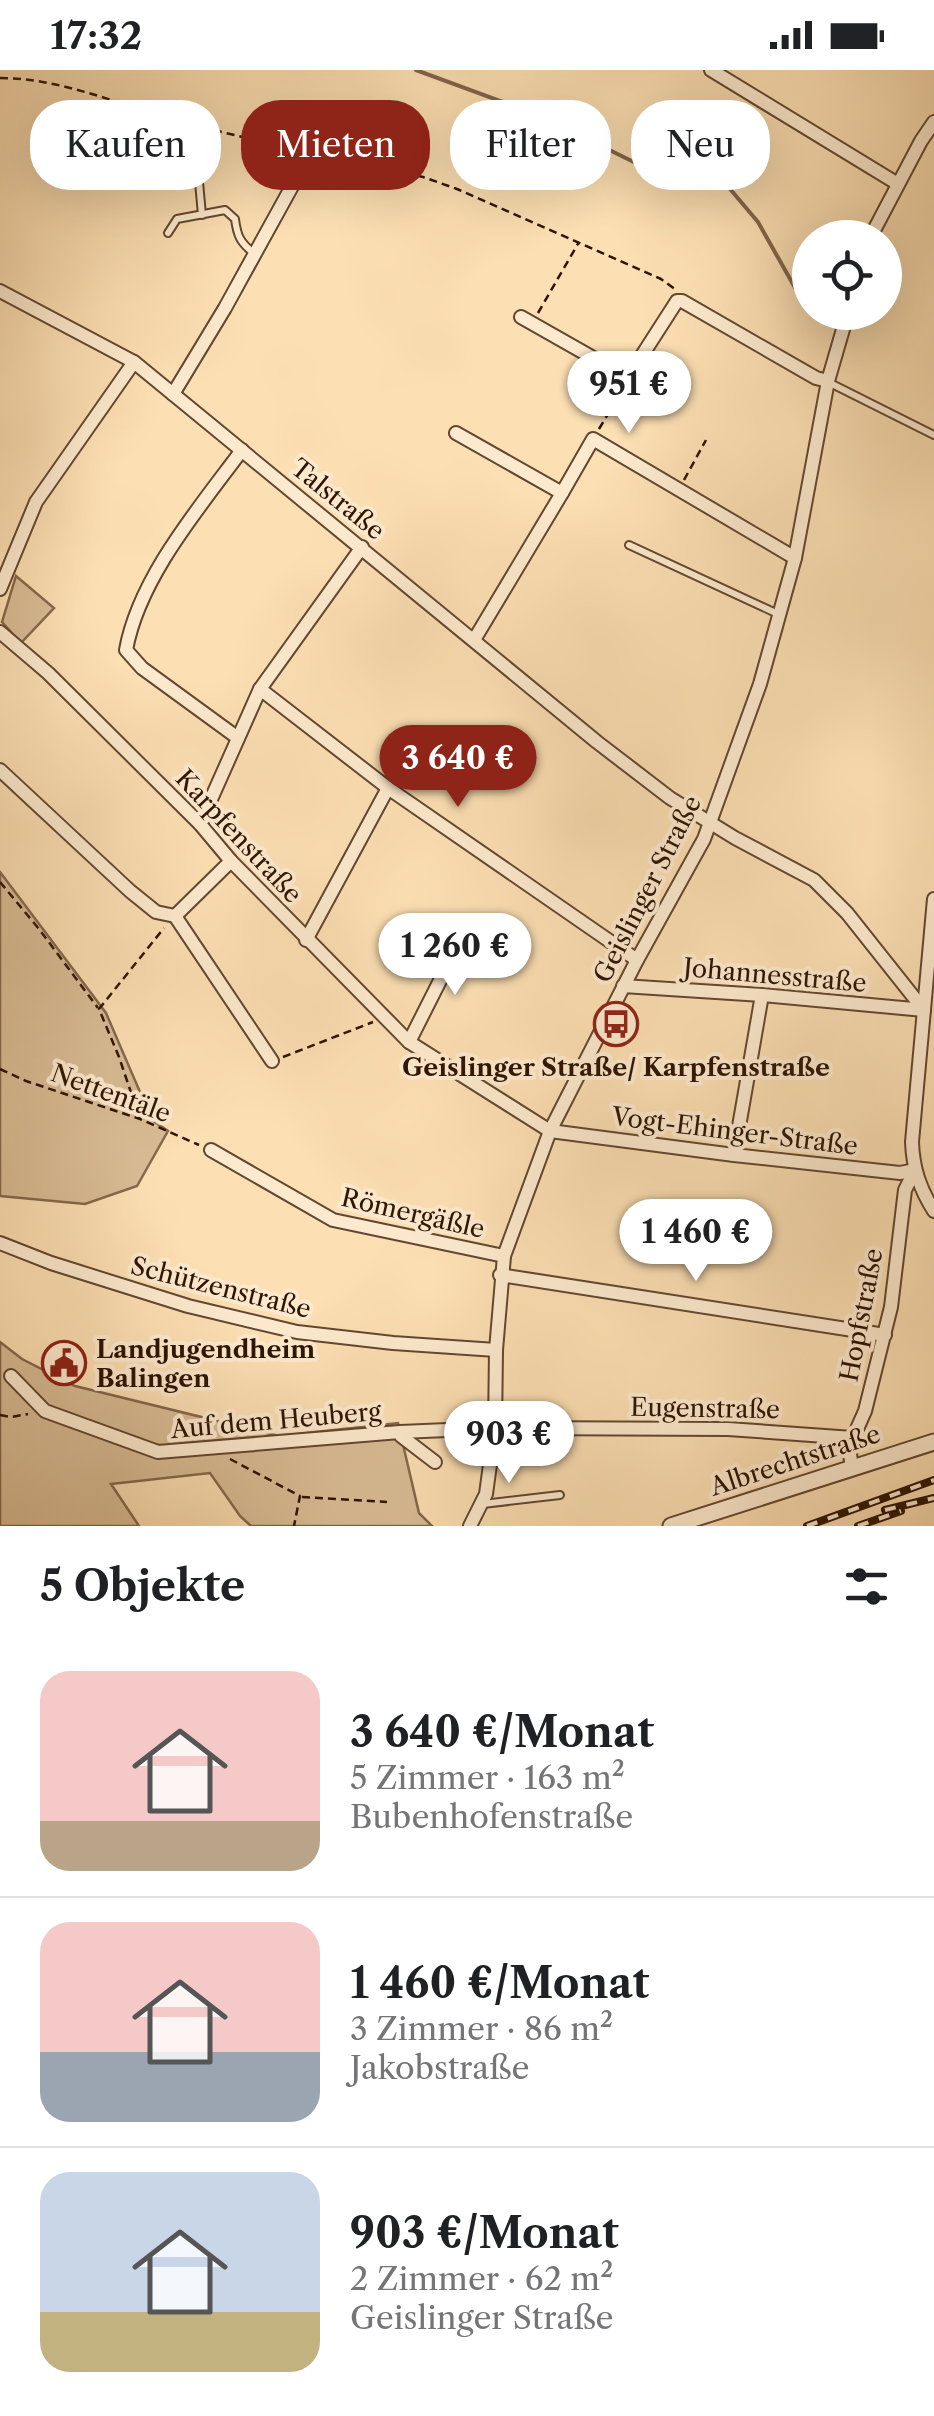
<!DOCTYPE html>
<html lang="de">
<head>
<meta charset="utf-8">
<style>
  body { margin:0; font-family:"Libre Caslon Text",serif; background:#f6f6f6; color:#202124; height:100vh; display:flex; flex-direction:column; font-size:38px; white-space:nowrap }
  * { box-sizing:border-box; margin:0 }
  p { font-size:32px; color:#757577 }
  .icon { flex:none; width:55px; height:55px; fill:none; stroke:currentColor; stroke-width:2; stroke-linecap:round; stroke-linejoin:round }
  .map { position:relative; height:1456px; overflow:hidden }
  .details { display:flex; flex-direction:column; background:#fff; flex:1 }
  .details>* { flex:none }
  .top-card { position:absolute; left:30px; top:30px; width:875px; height:90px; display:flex; gap:20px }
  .buttons { position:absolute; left:792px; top:150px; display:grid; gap:20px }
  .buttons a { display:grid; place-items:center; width:110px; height:110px; border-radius:50%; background:#fff; box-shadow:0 10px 40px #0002; font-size:50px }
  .price { position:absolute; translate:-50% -85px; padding:0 22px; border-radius:35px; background:#fff; color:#222; font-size:32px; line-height:65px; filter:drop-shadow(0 2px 5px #0008) }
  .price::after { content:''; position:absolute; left:50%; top:60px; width:30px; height:22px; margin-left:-15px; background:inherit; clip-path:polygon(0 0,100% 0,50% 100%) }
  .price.selected { background:#8f2418; color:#fff }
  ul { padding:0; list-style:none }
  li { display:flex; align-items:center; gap:30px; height:250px; padding:0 40px }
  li+li { border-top:2px solid #e0e0e0 }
  li span { display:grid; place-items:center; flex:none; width:280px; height:200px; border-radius:30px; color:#555 }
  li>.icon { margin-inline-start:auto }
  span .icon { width:120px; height:120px; fill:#fffc; stroke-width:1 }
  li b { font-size:42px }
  h2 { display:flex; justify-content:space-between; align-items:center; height:120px; padding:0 40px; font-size:42px }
  .pill { padding:0 35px; border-radius:40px; background:#fff; box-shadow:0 10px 40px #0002; font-size:35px; line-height:90px }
  .pill.selected { background:#8f2418; color:#fff }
  .status { display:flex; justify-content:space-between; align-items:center; height:70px; padding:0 50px; background:#fff; direction:ltr }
  .status svg { height:28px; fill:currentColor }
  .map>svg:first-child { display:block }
  .green { fill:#d9bc95; stroke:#84684c; stroke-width:2.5 }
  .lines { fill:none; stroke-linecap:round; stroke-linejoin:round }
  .stream { stroke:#80644a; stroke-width:4 }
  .service-casing { stroke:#624730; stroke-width:10 }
  .minor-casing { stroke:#624730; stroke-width:16 }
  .tertiary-casing { stroke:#624730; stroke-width:19 }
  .path { stroke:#2e1404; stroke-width:2.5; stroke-dasharray:8 5; stroke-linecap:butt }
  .service { stroke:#fdeace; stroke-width:6 }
  .minor { stroke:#fdeace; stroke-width:12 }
  .tertiary { stroke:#fdeace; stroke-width:15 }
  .rail-casing { stroke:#2e1404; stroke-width:8 }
  .rail { stroke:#fdeace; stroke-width:4; stroke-dasharray:11; stroke-linecap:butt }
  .labels { text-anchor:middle; stroke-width:8; stroke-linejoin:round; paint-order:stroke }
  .street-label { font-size:25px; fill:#2e1404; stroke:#fdeace }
  .poi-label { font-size:25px; font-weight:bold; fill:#2e1404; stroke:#fdeace }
</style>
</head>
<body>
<div class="status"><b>17:32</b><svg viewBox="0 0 49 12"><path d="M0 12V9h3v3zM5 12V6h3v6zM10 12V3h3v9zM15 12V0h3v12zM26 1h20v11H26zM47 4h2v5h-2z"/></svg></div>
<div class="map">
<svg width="934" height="1456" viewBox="0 0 934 1456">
  <rect width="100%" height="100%" fill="#fcdfb3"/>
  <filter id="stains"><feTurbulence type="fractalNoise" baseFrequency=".002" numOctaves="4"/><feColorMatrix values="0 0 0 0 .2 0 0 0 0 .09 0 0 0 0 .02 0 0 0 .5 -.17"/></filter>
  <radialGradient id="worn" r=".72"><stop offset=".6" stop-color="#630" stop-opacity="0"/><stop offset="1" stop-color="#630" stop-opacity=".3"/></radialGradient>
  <g class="green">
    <path d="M16,506L54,538L21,573L2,552Z"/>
    <path d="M0,802L106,943L152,1050L168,1061L137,1116L85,1134L0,1126Z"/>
    <path d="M0,1272L22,1289L75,1316L279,1366L398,1353L419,1443L432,1456H251L240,1446L210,1403L111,1414L139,1456H0Z"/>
  </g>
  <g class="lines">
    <path class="stream" d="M416,0L541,46L680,115L725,113L758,152L798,223"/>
    <defs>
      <g id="service">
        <path d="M199,112L202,145"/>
        <path d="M168,163L177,149L225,140L235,149C237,165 240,173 254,183"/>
        <path d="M828,312L934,365"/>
        <path d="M629,475L778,544"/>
        <path d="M483,1434L560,1425"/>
      </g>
      <g id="minor">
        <path d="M711,0L898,114"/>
        <path d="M870,168L921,71L934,52"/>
        <path d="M0,221L134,292L597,672L670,728L735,768L814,810L847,843L924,940"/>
        <path d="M521,247L625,306L632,301L677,231H682L816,308L828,311"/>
        <path d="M173,324L225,238L296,109"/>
        <path d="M456,363L562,423L593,369L795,488"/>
        <path d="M0,519L36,432L134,292"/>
        <path d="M0,562L48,603L200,754L231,791L409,972L550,1061L734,1085L900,1103L915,1100"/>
        <path d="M474,570L562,423"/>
        <path d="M260,619L388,718L637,890"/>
        <path d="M238,668L142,598L126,580C139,508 199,438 242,380"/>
        <path d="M0,700L130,821L156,842L175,846L231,791"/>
        <path d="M200,754L260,619L362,477"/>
        <path d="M934,829L912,1072C913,1099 920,1119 934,1141"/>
        <path d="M175,846L272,991"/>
        <path d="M306,870L388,718"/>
        <path d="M623,916L762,925L924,940"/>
        <path d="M409,972L463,865"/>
        <path d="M211,1080L333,1150L504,1186"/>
        <path d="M734,1085L762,925"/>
        <path d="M0,1173L51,1193L188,1236L297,1262L393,1273L496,1280"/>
        <path d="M500,1205L885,1265"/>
        <path d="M11,1306L45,1341L158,1382L400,1362L495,1358L728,1359L853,1368"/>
        <path d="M400,1362L401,1366L435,1392"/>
        <path d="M852,1398L850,1384L853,1368L865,1341L891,1237L905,1120L915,1100"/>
        <path d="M470,1456L486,1424L495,1358L496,1280L504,1186L550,1061L637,890L704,769L760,614L795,488L828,311L848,242"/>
      </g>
      <path id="tertiary" d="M671,1456L934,1372"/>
    </defs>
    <use href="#service" class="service-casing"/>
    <use href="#minor" class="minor-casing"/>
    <use href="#tertiary" class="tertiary-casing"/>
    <g class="path">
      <path d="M0,8C63,8 125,37 185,53C264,73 344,89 423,107L457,119L661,209L676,220"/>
      <path d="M296,98V81"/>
      <path d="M143,119L183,54"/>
      <path d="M538,243L579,172"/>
      <path d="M599,359L623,319"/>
      <path d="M684,410L706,370"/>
      <path d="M0,812L39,859L98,938"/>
      <path d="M283,987L373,952"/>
      <path d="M0,999L26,1011L140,1049L199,1075"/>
      <path d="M140,1049L119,987L99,939L164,858"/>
      <path d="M0,1345L11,1347L28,1344"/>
      <path d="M230,1389L300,1426L294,1456"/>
      <path d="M302,1427L387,1432"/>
    </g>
    <use href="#service" class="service"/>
    <use href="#minor" class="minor"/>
    <use href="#tertiary" class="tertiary"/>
    <defs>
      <g id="rail">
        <path d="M885,1440L934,1428"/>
        <path d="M807,1456L934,1410"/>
        <path d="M858,1456L901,1441"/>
      </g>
    </defs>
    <use href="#rail" class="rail-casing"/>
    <use href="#rail" class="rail"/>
  </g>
  <defs>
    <symbol id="bus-ring" viewBox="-11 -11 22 22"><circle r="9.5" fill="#fdeace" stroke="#8f2418" stroke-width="1.5"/><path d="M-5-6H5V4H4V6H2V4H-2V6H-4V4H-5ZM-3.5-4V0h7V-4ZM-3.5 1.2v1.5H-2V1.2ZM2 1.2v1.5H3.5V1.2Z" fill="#8f2418"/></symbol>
    <symbol id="civic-ring" viewBox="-11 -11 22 22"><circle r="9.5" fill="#fdeace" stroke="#8f2418" stroke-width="1.5"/><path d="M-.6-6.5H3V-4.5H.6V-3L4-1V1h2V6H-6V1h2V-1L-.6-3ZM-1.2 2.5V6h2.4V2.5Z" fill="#8f2418"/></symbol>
  </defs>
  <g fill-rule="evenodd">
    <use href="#bus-ring" x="591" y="929" width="50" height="50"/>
    <use href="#civic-ring" x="39" y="1268" width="50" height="50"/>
  </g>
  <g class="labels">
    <g class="street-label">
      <text transform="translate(338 429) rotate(39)" y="9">Talstraße</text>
      <text transform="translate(239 766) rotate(47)" y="9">Karpfenstraße</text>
      <text transform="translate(647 819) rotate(-63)" y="9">Geislinger Straße</text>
      <text transform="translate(775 905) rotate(5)" y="9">Johannesstraße</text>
      <text transform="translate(111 1023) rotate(20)" y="9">Nettentäle</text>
      <text transform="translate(735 1061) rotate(7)" y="9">Vogt-Ehinger-Straße</text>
      <text transform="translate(413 1143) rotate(13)" y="9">Römergäßle</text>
      <text transform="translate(221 1217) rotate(14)" y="9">Schützenstraße</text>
      <text transform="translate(861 1245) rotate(-79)" y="9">Hopfstraße</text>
      <text transform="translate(705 1338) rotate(1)" y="9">Eugenstraße</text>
      <text transform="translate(276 1350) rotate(-5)" y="9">Auf dem Heuberg</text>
      <text transform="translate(795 1390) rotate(-18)" y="9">Albrechtstraße</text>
    </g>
    <g class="poi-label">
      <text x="616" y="1006">Geislinger Straße/ Karpfenstraße</text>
      <text x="96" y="1288" text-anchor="start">Landjugendheim<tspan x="96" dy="29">Balingen</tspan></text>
    </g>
  </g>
  <rect width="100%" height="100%" filter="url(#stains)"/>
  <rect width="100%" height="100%" fill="url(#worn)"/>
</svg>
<div class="buttons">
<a><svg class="icon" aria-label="locate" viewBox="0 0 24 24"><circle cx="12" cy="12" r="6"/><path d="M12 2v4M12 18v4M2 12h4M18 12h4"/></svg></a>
</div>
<b class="price" style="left:629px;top:366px">951 €</b>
<b class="price selected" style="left:458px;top:740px">3 640 €</b>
<b class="price" style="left:455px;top:928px">1 260 €</b>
<b class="price" style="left:696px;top:1214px">1 460 €</b>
<b class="price" style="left:509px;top:1416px">903 €</b>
<div class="top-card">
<a class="pill">Kaufen</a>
<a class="pill selected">Mieten</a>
<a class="pill">Filter</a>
<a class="pill">Neu</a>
</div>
</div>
<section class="details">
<h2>5 Objekte<svg class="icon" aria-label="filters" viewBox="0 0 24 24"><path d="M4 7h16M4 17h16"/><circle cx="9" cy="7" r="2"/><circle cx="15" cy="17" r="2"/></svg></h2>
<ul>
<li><span style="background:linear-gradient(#f6c9c9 75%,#b9a48a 0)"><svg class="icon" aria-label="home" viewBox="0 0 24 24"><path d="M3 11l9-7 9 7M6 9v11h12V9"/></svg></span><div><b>3 640 €/Monat</b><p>5 Zimmer · 163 m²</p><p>Bubenhofenstraße</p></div></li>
<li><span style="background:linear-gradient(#f6c9c9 65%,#9aa5b1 0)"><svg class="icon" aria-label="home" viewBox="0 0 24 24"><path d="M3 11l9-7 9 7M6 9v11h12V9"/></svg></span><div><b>1 460 €/Monat</b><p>3 Zimmer · 86 m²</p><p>Jakobstraße</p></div></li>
<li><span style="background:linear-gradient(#c9d6e8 70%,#c2b280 0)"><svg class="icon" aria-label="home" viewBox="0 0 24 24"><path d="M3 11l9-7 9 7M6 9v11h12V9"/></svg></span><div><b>903 €/Monat</b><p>2 Zimmer · 62 m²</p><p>Geislinger Straße</p></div></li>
</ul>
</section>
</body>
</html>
